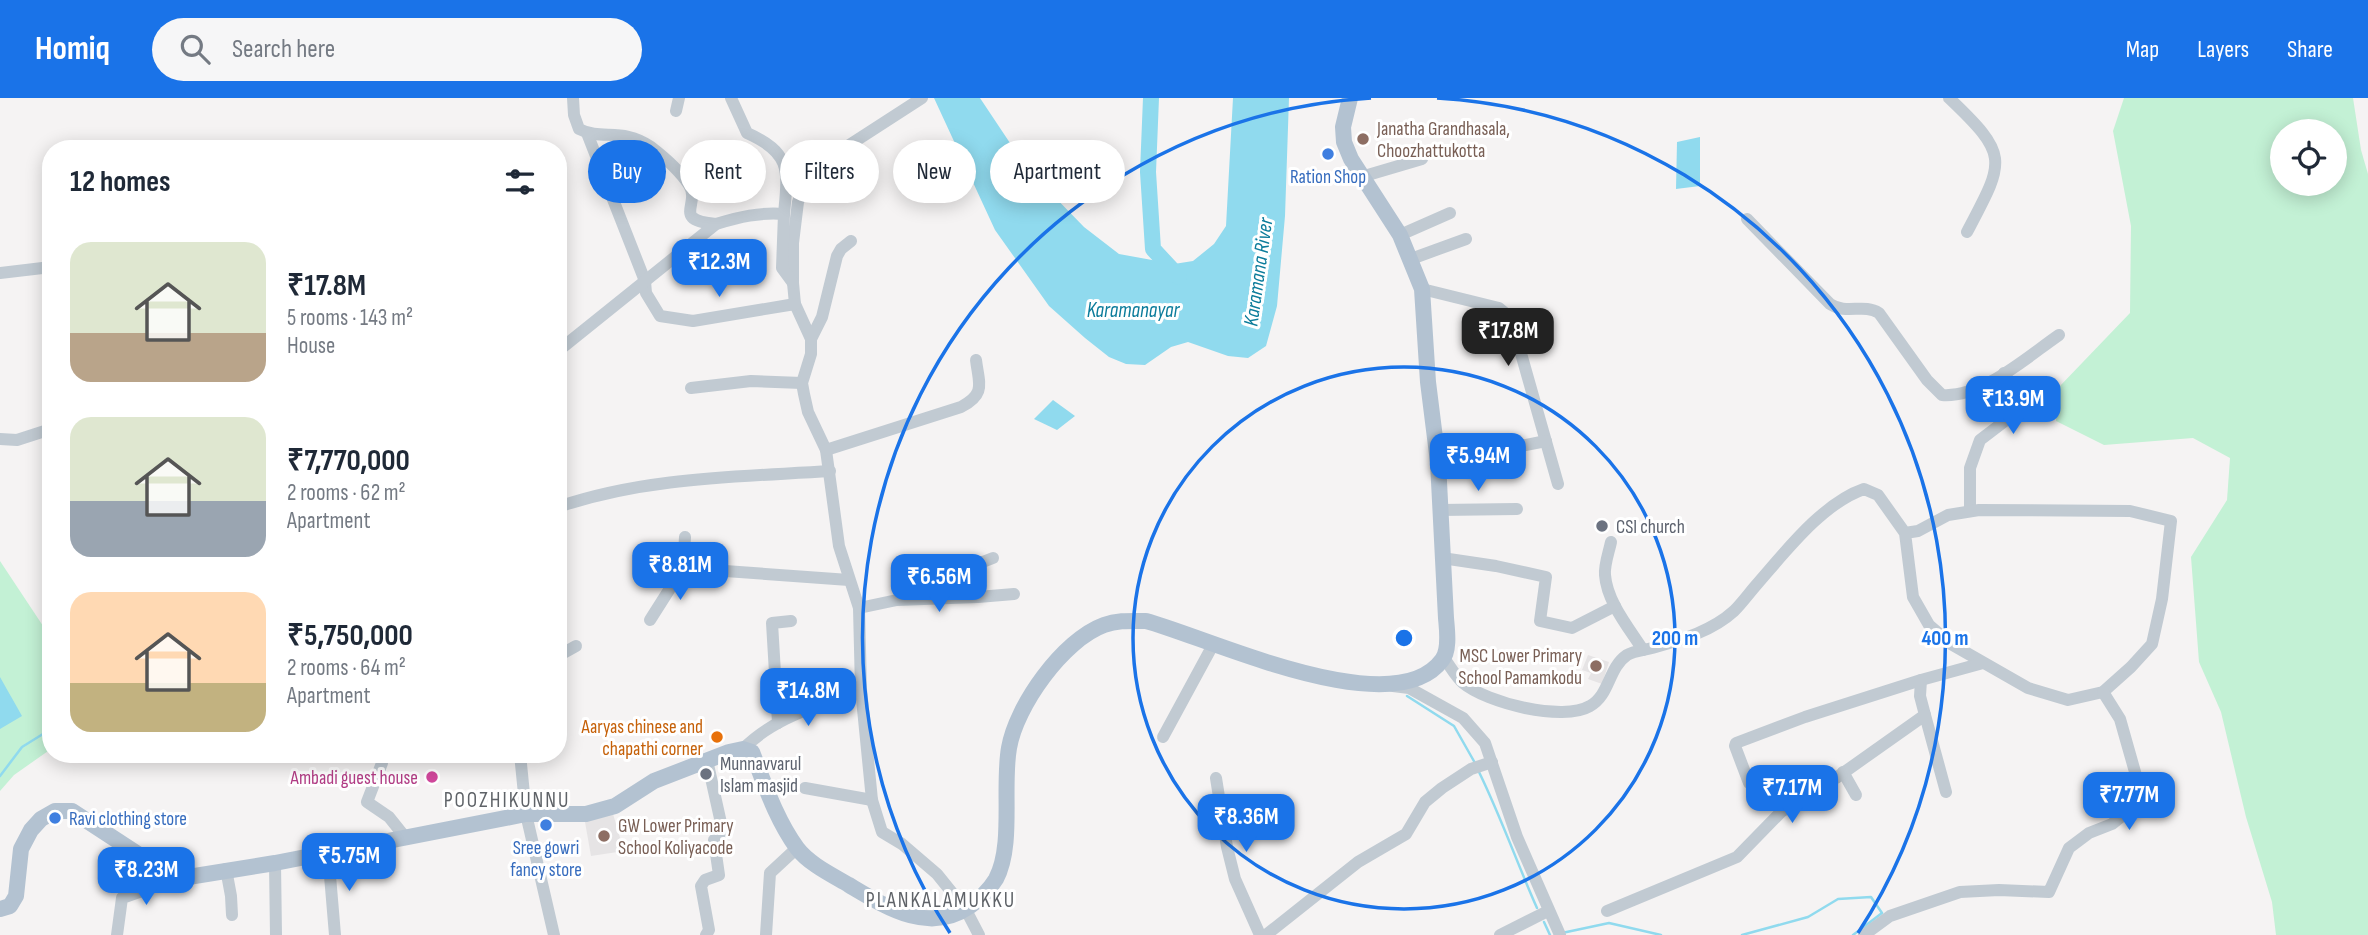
<!DOCTYPE html>
<html lang="en">
<head>
<meta charset="utf-8">
<style>
  body { margin:0; font-family:"Sofia Sans Condensed",sans-serif; background:#f6f6f7; color:#1f2937; height:100vh; display:flex; flex-direction:column; font-size:26px; white-space:nowrap }
  * { box-sizing:border-box; margin:0 }
  p { font-size:23px; color:#747a83 }
  .icon { flex:none; width:38px; height:38px; fill:none; stroke:currentColor; stroke-width:2; stroke-linecap:round; stroke-linejoin:round }
  .map { position:relative; flex:1; overflow:hidden }
  .side { position:absolute; left:42px; top:42px; width:525px; height:623px; display:flex; flex-direction:column; background:#fff; border-radius:28px; box-shadow:0 4px 18px #0003 }
  .side>* { flex:none }
  .guide { position:absolute; left:588px; top:42px; width:665px; height:63px; display:flex; gap:14px }
  .buttons { position:absolute; left:2270px; top:21px; display:grid; gap:14px }
  .buttons a { display:grid; place-items:center; width:77px; height:77px; border-radius:50%; background:#fff; box-shadow:0 4px 18px #0003; font-size:35px }
  .price { position:absolute; translate:-50% -60px; padding:0 16px; border-radius:14px; background:#1a73e8; color:#fff; font-size:23px; line-height:46px; filter:drop-shadow(0 2px 4px #0008) }
  .price::after { content:''; position:absolute; left:50%; top:42px; width:21px; height:16px; margin-left:-10px; background:inherit; clip-path:polygon(0 0,100% 0,50% 100%) }
  .price.on { background:#222; color:#fff }
  ul { padding:0; list-style:none }
  li { display:flex; align-items:center; gap:21px; height:175px; padding:0 28px }
  li span { display:grid; place-items:center; flex:none; width:196px; height:140px; border-radius:21px; color:#555 }
  li>.icon { margin-inline-start:auto }
  span .icon { width:84px; height:84px; fill:#fffc; stroke-width:1 }
  li b { font-size:30px }
  h2 { display:flex; justify-content:space-between; align-items:center; height:84px; padding:0 28px; font-size:30px }
  .pill { padding:0 24px; border-radius:32px; background:#fff; box-shadow:0 4px 18px #0003; font-size:24px; line-height:63px }
  .pill.on { background:#1a73e8; color:#fff }
  header { display:flex; align-items:center; gap:42px; box-sizing:border-box; height:98px; padding:0 35px; background:#1a73e8; color:#fff }
  header strong { font-size:33px }
  nav { display:flex; gap:38px; margin-inline-start:auto; font-size:24px }
  .search { width:490px; height:63px; background:#f6f6f7; display:flex; align-items:center; gap:18px; box-sizing:border-box; padding:0 24px; border-radius:38px; color:#747a83; font-size:26px }
  .map>svg:first-child { display:block }
  .education { fill:#e6e4e5 }
  .green { fill:#c3f1d5; fill-rule:evenodd }
  .water { fill:#90daee }
  .lines { fill:none; stroke-linecap:round; stroke-linejoin:round }
  .stream { stroke:#90daee; stroke-width:2.5 }
  .river { stroke:#90daee; stroke-width:16 }
  .minor { stroke:#c1cad2; stroke-width:12 }
  .major { stroke:#b3c2d1; stroke-width:16 }
  .ring { fill:none; stroke:#1a73e8; stroke-width:3.5 }
  .education-dot { fill:#8d6e63; stroke:#fff; stroke-width:2.5 }
  .shop-dot { fill:#3f7fe0; stroke:#fff; stroke-width:2.5 }
  .worship-dot { fill:#6b7280; stroke:#fff; stroke-width:2.5 }
  .food-dot { fill:#e8710a; stroke:#fff; stroke-width:2.5 }
  .hotel-dot { fill:#d1479c; stroke:#fff; stroke-width:2.5 }
  .labels { text-anchor:middle; stroke-width:6; stroke-linejoin:round; paint-order:stroke }
  .education-label { font-size:19px; fill:#785e54; stroke:#fff; text-anchor:start }
  .shop-label { font-size:19px; fill:#366cbe; stroke:#fff }
  .worship-label { font-size:19px; fill:#5b616d; stroke:#fff; text-anchor:start }
  .food-label { font-size:19px; fill:#c56008; stroke:#fff; text-anchor:end }
  .hotel-label { font-size:19px; fill:#b23c85; stroke:#fff; text-anchor:end }
  .water-label { font-size:21px; font-style:italic; fill:#0c7c9b; stroke:#fff }
  .neighbourhood-label { font-size:21px; letter-spacing:2px; fill:#5f6368; stroke:#fff }
  .centre { fill:#1a73e8; stroke:#fff; stroke-width:3.5 }
  .ring-label { font-size:21px; text-anchor:middle; font-weight:bold; fill:#1a73e8; stroke:#fff; stroke-width:6; stroke-linejoin:round; paint-order:stroke }
</style>
</head>
<body>
<header>
<strong>Homiq</strong>
<div class="search"><svg class="icon" aria-label="search" viewBox="0 0 24 24"><circle cx="10" cy="10" r="6"/><path d="M15 15l6 6"/></svg>Search here</div>
<nav><a>Map</a><a>Layers</a><a>Share</a></nav>
</header>
<div class="map">
<svg width="2368" height="837" viewBox="0 0 2368 837">
  <rect width="100%" height="100%" fill="#f5f3f3"/>
  <g class="education">
    <path d="M1588,557L1609,564L1602,586L1588,581L1591,575L1582,572Z"/>
    <path d="M613,716L624,753L591,758L585,724Z"/>
  </g>
  <g class="green">
    <path d="M2124,0H2353L2361,52L2368,76V837H2276L2272,804L2246,719L2221,614L2199,564L2191,459L2227,402L2230,360L2193,340L2104,347L2056,323L2059,289L2130,215L2131,128L2113,33ZM2282,33H2334V86H2282Z"/>
    <path d="M0,463L51,540V651L14,677L0,693Z"/>
  </g>
  <g class="water">
    <path d="M934,0H980L1016,54L1045,89L1084,129L1119,156L1174,166L1193,163L1214,146L1226,128L1233,0H1289L1285,118L1277,208L1266,248L1248,260L1228,258L1188,244L1171,249L1145,267L1126,266L1109,259L1085,240L1049,208L995,132Z"/>
    <path d="M1700,39V88L1676,91L1677,44Z"/>
    <path d="M1053,302L1075,318L1057,332L1034,321Z"/>
    <path d="M0,579L22,618L0,631Z"/>
  </g>
  <g class="lines">
    <g class="stream">
      <path d="M1407,598L1454,628L1475,665"/>
      <path d="M1479,674C1501,719 1517,765 1537,810"/>
      <path d="M0,678L22,649L51,631"/>
      <path d="M1544,824L1550,837"/>
      <path d="M1562,835L1609,825L1661,837"/>
      <path d="M1742,837L1808,819L1838,801L1871,799L1882,815L1853,837"/>
    </g>
    <path class="river" d="M1151,0L1148,74L1153,151L1179,179"/>
    <g class="minor">
      <path d="M573,0L574,17L579,31C602,43 622,29 651,49C664,59 680,73 689,87C701,107 671,122 716,126"/>
      <path d="M731,0L747,35C792,55 788,73 784,116"/>
      <path d="M922,0L823,64L807,80L798,104L793,145V185L795,206L811,241V256L802,285L804,296L808,314L826,352L839,448L859,510L861,591L872,702L882,734L902,746L937,776L966,812L979,837"/>
      <path d="M1949,0C2010,58 2005,62 1967,134"/>
      <path d="M676,13L679,0"/>
      <path d="M587,35L645,183L646,195L660,218L693,223L795,206"/>
      <path d="M1361,79L1422,61"/>
      <path d="M1747,121L1830,206C1847,217 1863,205 1879,215L1927,282L1942,297C1982,300 2027,259 2059,237"/>
      <path d="M1400,137L1450,115"/>
      <path d="M1411,161L1466,141"/>
      <path d="M0,175L51,169"/>
      <path d="M1422,191L1499,210L1511,220L1558,386"/>
      <path d="M811,241L822,219L837,158L841,151L851,143"/>
      <path d="M558,253L716,126C739,119 760,114 784,116L782,170L793,185"/>
      <path d="M691,290L751,283L802,285"/>
      <path d="M0,341L17,342L51,331"/>
      <path d="M826,352L961,309C986,296 979,286 976,262"/>
      <path d="M1438,364L1546,343"/>
      <path d="M558,409C646,379 738,379 830,373"/>
      <path d="M1440,412L1517,411"/>
      <path d="M1970,413V370L1980,342L2018,313L2019,301L2004,275"/>
      <path d="M685,439L683,470L849,482"/>
      <path d="M1611,444C1609,454 1604,467 1605,477C1607,504 1629,530 1643,552"/>
      <path d="M1442,460L1496,468L1546,479L1540,523L1572,530L1615,508"/>
      <path d="M963,499L973,488L980,465L993,460"/>
      <path d="M859,510L897,502L978,499L1014,496"/>
      <path d="M650,522L683,470"/>
      <path d="M558,558L576,548"/>
      <path d="M1444,560C1450,568 1456,579 1463,585C1487,605 1563,624 1590,608C1610,597 1608,570 1627,557C1633,553 1644,552 1652,550C1680,542 1711,534 1734,513C1742,505 1750,494 1758,485C1786,453 1823,405 1864,391L1878,397L1905,435L1918,433L1948,417L1979,412L2130,413L2171,423L2162,501L2152,546L2131,569L2103,594L2068,602L2028,590L1951,546L1929,527L1913,499L1905,435"/>
      <path d="M1921,582L1920,598L1925,617"/>
      <path d="M1393,588L1409,590L1463,620L1485,645L1517,739L1560,837"/>
      <path d="M778,625L772,525L791,523"/>
      <path d="M1163,639L1214,545"/>
      <path d="M743,651C774,619 821,607 861,591"/>
      <path d="M520,656L526,716L554,837"/>
      <path d="M382,665L367,704L389,719L405,739"/>
      <path d="M1843,674L1856,697"/>
      <path d="M1216,680L1227,749L1235,781L1260,837"/>
      <path d="M1749,685L1735,648L1736,645L1805,619L1921,582L1983,565"/>
      <path d="M805,690L872,702"/>
      <path d="M328,754L335,837"/>
      <path d="M275,765L276,837"/>
      <path d="M226,771L231,798L232,817"/>
      <path d="M1607,813L1737,759L1781,714L1836,680L1925,617L1946,694"/>
      <path d="M117,837L122,800L176,781"/>
      <path d="M706,837L709,832L701,788L705,782L719,777L714,742L723,734L707,662"/>
      <path d="M766,837L770,775L797,750"/>
      <path d="M1266,837L1358,764L1406,736L1425,704L1442,690L1471,671L1492,664"/>
      <path d="M1500,837L1548,813"/>
      <path d="M1864,837L1890,818L1960,794L1999,792L2049,794L2069,750L2089,735L2112,726L2132,710L2139,688L2120,621L2103,594"/>
    </g>
    <path class="major" d="M0,811L10,808L16,798L21,751L31,732L41,721L55,713H72L176,781L275,765L526,716H586L615,708L654,683L729,654L743,651L752,654C765,687 776,721 797,750C809,766 832,777 849,787C886,809 929,837 970,808C979,802 990,791 996,781C1014,747 1002,689 1009,650C1016,608 1063,542 1104,527C1118,522 1131,523 1146,523C1209,540 1394,628 1442,562C1450,552 1447,532 1446,520L1438,364L1428,284L1422,191L1400,137L1351,61L1344,44L1343,29L1350,0"/>
  </g>
  <g class="ring">
    <circle cx="1404" cy="540" r="271"/>
    <path d="M950 835A541 541 0 0 1 1371 0M1437 0A541 541 0 0 1 1858 835"/>
  </g>
  <g class="education-dot">
    <circle cx="1363" cy="41" r="7"/>
    <circle cx="1596" cy="568" r="7"/>
    <circle cx="604" cy="738" r="7"/>
  </g>
  <g class="shop-dot">
    <circle cx="1328" cy="56" r="7"/>
    <circle cx="55" cy="720" r="7"/>
    <circle cx="546" cy="727" r="7"/>
  </g>
  <g class="worship-dot">
    <circle cx="1602" cy="428" r="7"/>
    <circle cx="706" cy="676" r="7"/>
  </g>
  <circle class="food-dot" cx="717" cy="639" r="7"/>
  <circle class="hotel-dot" cx="432" cy="679" r="7"/>
  <g class="labels">
    <g class="education-label">
      <text x="1377" y="37">Janatha Grandhasala,<tspan x="1377" dy="22">Choozhattukotta</tspan></text>
      <text x="1582" y="564" text-anchor="end">MSC Lower Primary<tspan x="1582" dy="22">School Pamamkodu</tspan></text>
      <text x="618" y="734">GW Lower Primary<tspan x="618" dy="22">School Koliyacode</tspan></text>
    </g>
    <g class="shop-label">
      <text x="1328" y="85">Ration Shop</text>
      <text x="69" y="727" text-anchor="start">Ravi clothing store</text>
      <text x="546" y="756">Sree gowri<tspan x="546" dy="22">fancy store</tspan></text>
    </g>
    <g class="worship-label">
      <text x="1616" y="435">CSI church</text>
      <text x="720" y="672">Munnavvarul<tspan x="720" dy="22">Islam masjid</tspan></text>
    </g>
    <g class="food-label">
      <text x="703" y="635">Aaryas chinese and<tspan x="703" dy="22">chapathi corner</tspan></text>
    </g>
    <g class="hotel-label">
      <text x="418" y="686">Ambadi guest house</text>
    </g>
    <g class="water-label">
      <text transform="translate(1258 174) rotate(-82)" y="7">Karamana River</text>
      <text x="1133" y="219">Karamanayar</text>
    </g>
    <g class="neighbourhood-label">
      <text x="507" y="709">POOZHIKUNNU</text>
      <text x="941" y="809">PLANKALAMUKKU</text>
    </g>
  </g>
  <circle cx="1404" cy="540" r="10" class="centre"/>
  <g class="ring-label">
    <text x="1675" y="547">200 m</text>
    <text x="1945" y="547">400 m</text>
  </g>
</svg>
<div class="buttons">
<a><svg class="icon" aria-label="locate" viewBox="0 0 24 24"><circle cx="12" cy="12" r="6"/><path d="M12 2v4M12 18v4M2 12h4M18 12h4"/></svg></a>
</div>
<b class="price" style="left:719px;top:201px">₹12.3M</b>
<b class="price on" style="left:1508px;top:270px">₹17.8M</b>
<b class="price" style="left:2013px;top:338px">₹13.9M</b>
<b class="price" style="left:1478px;top:395px">₹5.94M</b>
<b class="price" style="left:680px;top:504px">₹8.81M</b>
<b class="price" style="left:939px;top:516px">₹6.56M</b>
<b class="price" style="left:808px;top:630px">₹14.8M</b>
<b class="price" style="left:1792px;top:727px">₹7.17M</b>
<b class="price" style="left:2129px;top:734px">₹7.77M</b>
<b class="price" style="left:1246px;top:756px">₹8.36M</b>
<b class="price" style="left:349px;top:795px">₹5.75M</b>
<b class="price" style="left:146px;top:809px">₹8.23M</b>
<div class="guide">
<a class="pill on">Buy</a>
<a class="pill">Rent</a>
<a class="pill">Filters</a>
<a class="pill">New</a>
<a class="pill">Apartment</a>
</div>
<section class="side">
<h2>12 homes<svg class="icon" aria-label="filters" viewBox="0 0 24 24"><path d="M4 7h16M4 17h16"/><circle cx="9" cy="7" r="2"/><circle cx="15" cy="17" r="2"/></svg></h2>
<ul>
<li><span style="background:linear-gradient(#dfe7d0 65%,#b9a48a 0)"><svg class="icon" aria-label="home" viewBox="0 0 24 24"><path d="M3 11l9-7 9 7M6 9v11h12V9"/></svg></span><div><b>₹17.8M</b><p>5 rooms · 143 m²</p><p>House</p></div></li>
<li><span style="background:linear-gradient(#dfe7d0 60%,#9aa5b1 0)"><svg class="icon" aria-label="home" viewBox="0 0 24 24"><path d="M3 11l9-7 9 7M6 9v11h12V9"/></svg></span><div><b>₹7,770,000</b><p>2 rooms · 62 m²</p><p>Apartment</p></div></li>
<li><span style="background:linear-gradient(#ffd9b3 65%,#c2b280 0)"><svg class="icon" aria-label="home" viewBox="0 0 24 24"><path d="M3 11l9-7 9 7M6 9v11h12V9"/></svg></span><div><b>₹5,750,000</b><p>2 rooms · 64 m²</p><p>Apartment</p></div></li>
</ul>
</section>
</div>
</body>
</html>
